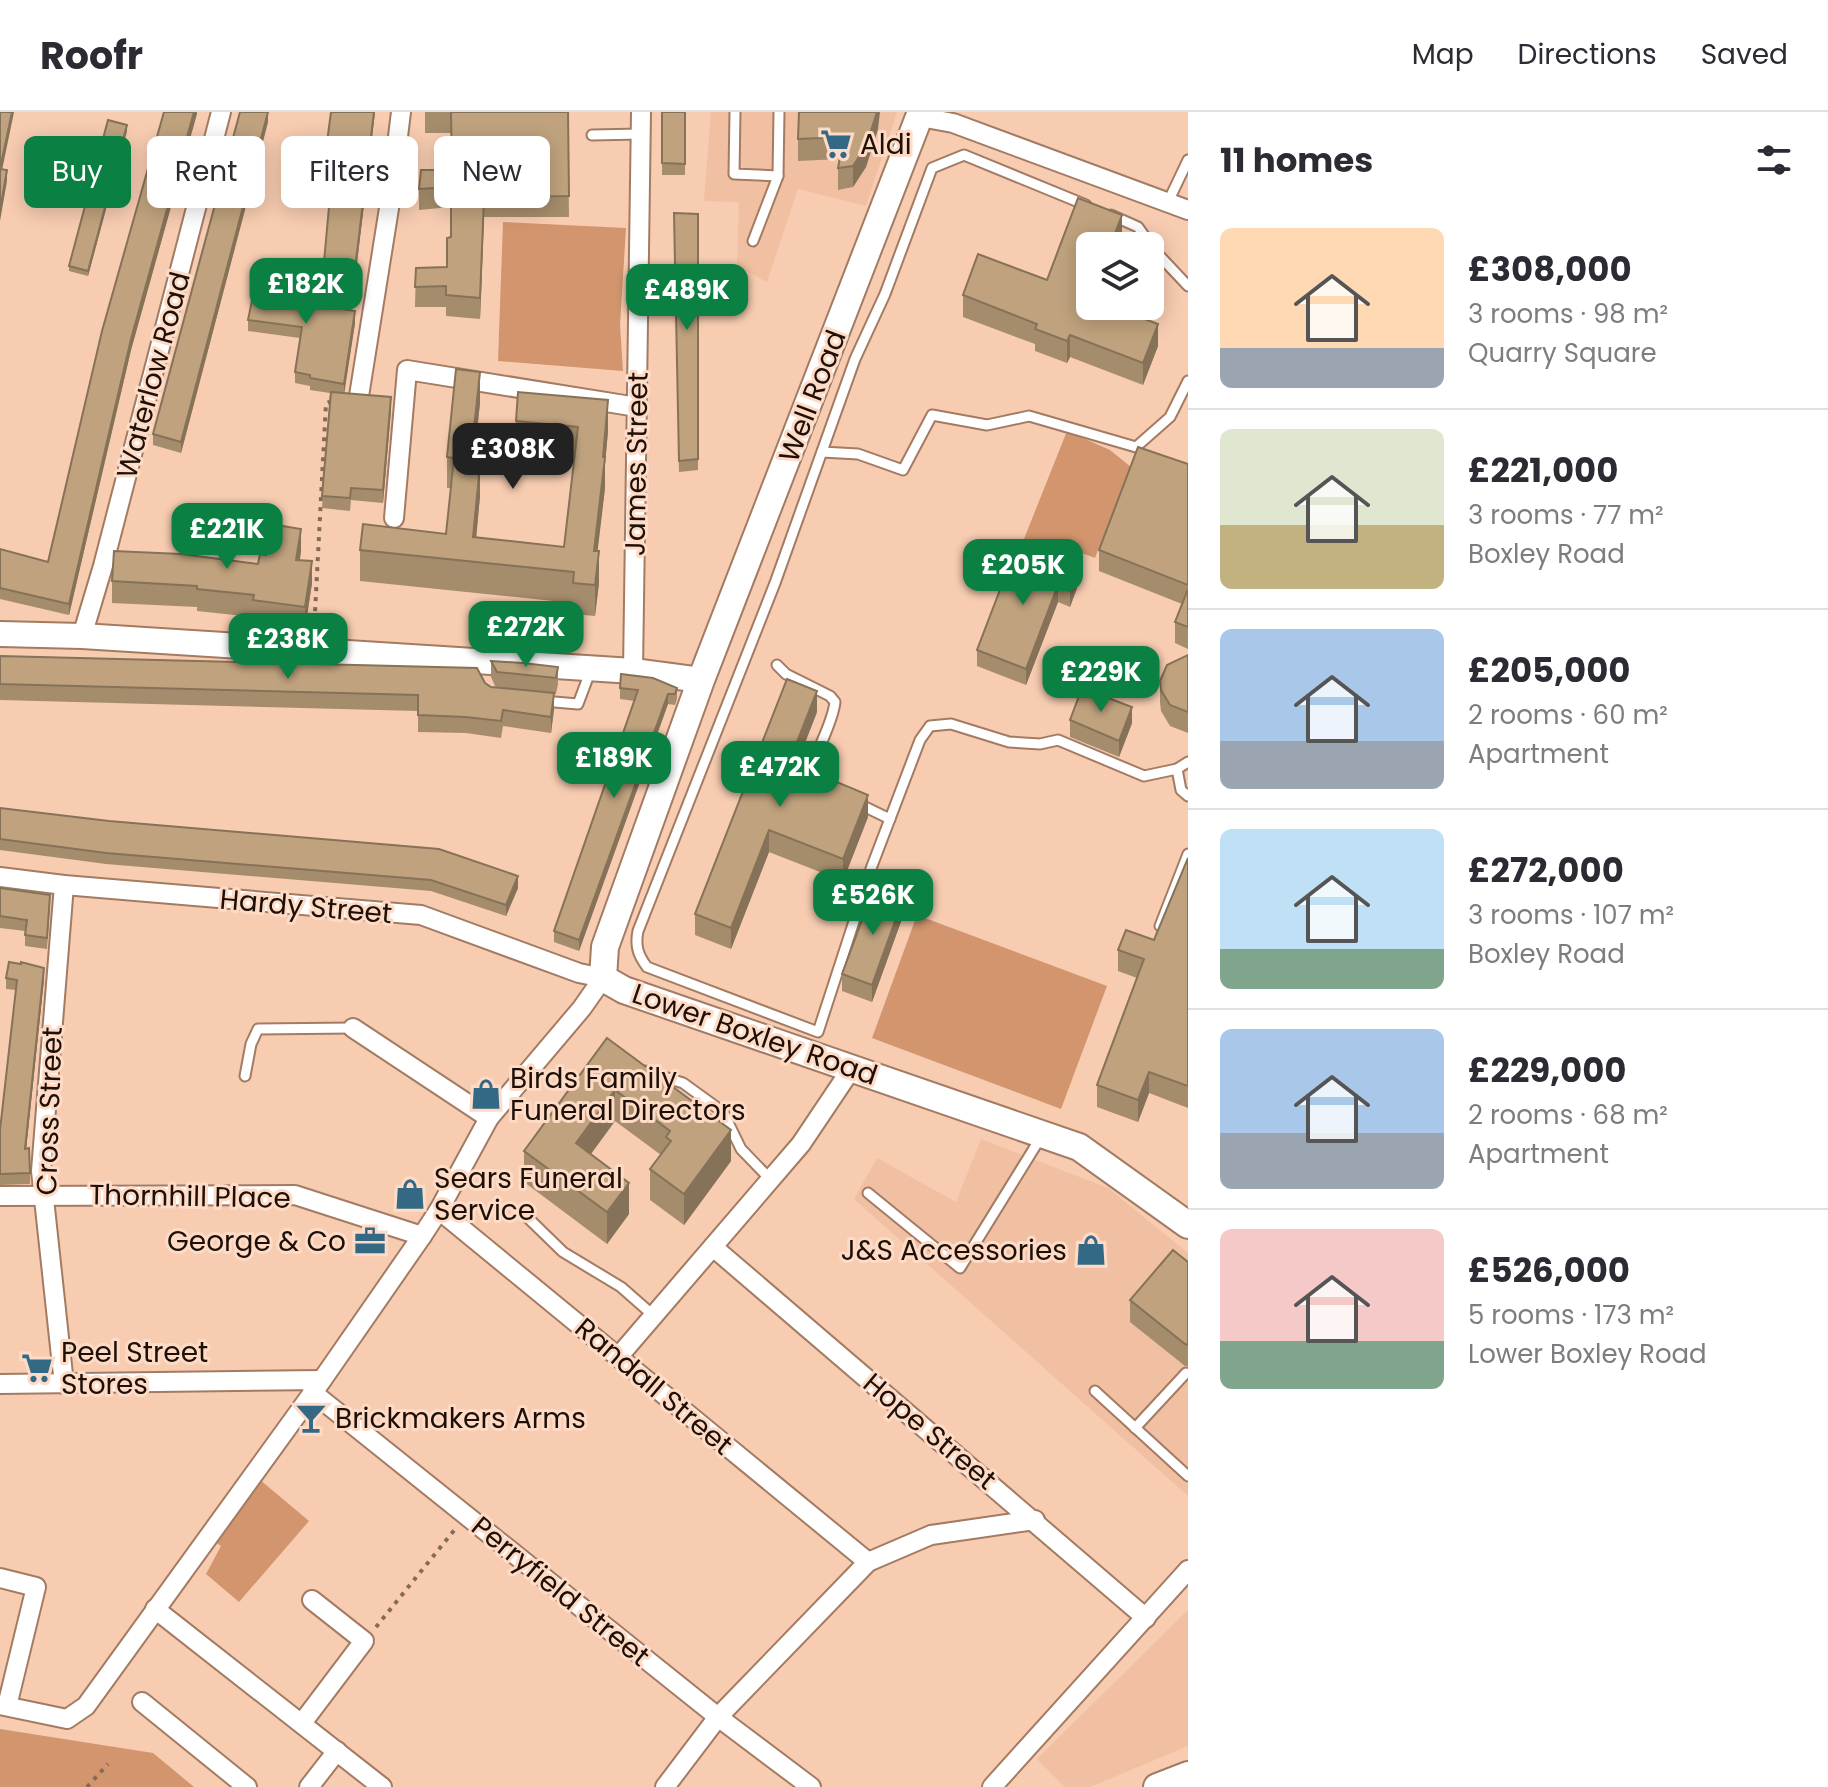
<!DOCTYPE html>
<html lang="en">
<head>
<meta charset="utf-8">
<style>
  body { margin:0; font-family:Poppins,sans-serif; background:#f7f7f7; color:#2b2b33; height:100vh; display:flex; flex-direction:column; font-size:30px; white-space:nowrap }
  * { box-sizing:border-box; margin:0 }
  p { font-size:26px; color:#7c7c81 }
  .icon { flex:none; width:44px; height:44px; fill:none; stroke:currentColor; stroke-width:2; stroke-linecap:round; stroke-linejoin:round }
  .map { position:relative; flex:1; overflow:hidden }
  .panel { display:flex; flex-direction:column; background:#fff; width:640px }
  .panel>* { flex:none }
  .hud { position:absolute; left:24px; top:24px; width:760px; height:72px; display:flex; gap:16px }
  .controls { position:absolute; left:1076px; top:120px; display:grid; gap:16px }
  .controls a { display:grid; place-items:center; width:88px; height:88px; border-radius:12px; background:#fff; box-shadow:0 4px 20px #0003; font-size:40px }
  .price { position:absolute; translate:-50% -68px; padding:0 18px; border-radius:16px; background:#0b8043; color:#fff; font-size:26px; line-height:52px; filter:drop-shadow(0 2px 4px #0008) }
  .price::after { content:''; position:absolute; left:50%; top:48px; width:24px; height:18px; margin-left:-12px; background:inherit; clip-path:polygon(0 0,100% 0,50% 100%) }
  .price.active { background:#222; color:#fff }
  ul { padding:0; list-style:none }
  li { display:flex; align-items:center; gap:24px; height:200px; padding:0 32px }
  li+li { border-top:2px solid #e1e1e2 }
  li span { display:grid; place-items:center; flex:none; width:224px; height:160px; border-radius:12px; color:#555 }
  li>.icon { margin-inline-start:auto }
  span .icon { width:96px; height:96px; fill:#fffc; stroke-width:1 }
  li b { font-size:34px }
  h2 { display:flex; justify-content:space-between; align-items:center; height:96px; padding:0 32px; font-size:34px }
  .pill { padding:0 28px; border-radius:12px; background:#fff; box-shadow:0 4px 20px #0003; font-size:28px; line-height:72px }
  .pill.active { background:#0b8043; color:#fff }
  header { display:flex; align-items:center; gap:48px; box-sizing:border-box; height:112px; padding:0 40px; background:#fff; border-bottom:2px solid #e1e1e2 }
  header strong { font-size:38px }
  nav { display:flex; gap:44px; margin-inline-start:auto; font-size:28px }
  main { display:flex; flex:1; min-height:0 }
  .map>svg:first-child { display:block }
  .built { fill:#f1bfa1 }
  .green { fill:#d2956e }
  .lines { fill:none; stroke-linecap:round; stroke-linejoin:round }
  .service-casing { stroke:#a37b63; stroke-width:13 }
  .minor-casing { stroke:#a37b63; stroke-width:22 }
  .tertiary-casing { stroke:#a37b63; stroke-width:28 }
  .secondary-casing { stroke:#a37b63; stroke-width:30 }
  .path { stroke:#866a58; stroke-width:4; stroke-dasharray:4 6; stroke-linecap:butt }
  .service { stroke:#fff; stroke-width:9 }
  .minor { stroke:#fff; stroke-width:18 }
  .tertiary { stroke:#fff; stroke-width:24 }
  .secondary { stroke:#fff; stroke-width:26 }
  .wall { fill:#a58c6c }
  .shaded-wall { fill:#867258 }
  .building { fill:#c0a37e; stroke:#867258; stroke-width:2 }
  .labels { text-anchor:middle; stroke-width:6; stroke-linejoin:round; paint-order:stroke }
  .poi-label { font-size:28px; fill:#1e1006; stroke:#fedbc6; text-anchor:start }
  .street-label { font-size:28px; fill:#1e1006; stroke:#fedbc6 }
</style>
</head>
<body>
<header>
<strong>Roofr</strong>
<nav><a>Map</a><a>Directions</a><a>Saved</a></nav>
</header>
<main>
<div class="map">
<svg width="1188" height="1675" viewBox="0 0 1188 1675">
  <rect width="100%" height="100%" fill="#f7ccb1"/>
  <g class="built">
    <path d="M711,0H897L866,94L798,77L767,170L737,154L739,90L704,89Z"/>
    <path d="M981,1027L1108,1076L1188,1141V1384L854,1087L877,1046L956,1090Z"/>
    <path d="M1188,1498V1634L1090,1675H1065L1037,1647Z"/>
  </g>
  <g class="green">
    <path d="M503,110L626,116L620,213L623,259L498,249Z"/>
    <path d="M1067,319L1110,338L1131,355L1095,446L1071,437L1066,447L1024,427Z"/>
    <path d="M917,803L1107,874L1061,997L872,926Z"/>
    <path d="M259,1367L309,1409L239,1490L206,1462L221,1434L215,1430Z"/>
    <path d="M0,1617L153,1641L194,1675H0Z"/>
  </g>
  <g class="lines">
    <defs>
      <g id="service">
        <path d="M735,0L734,62L778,64"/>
        <path d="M592,23L641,22"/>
        <path d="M1167,92L1188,48"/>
        <path d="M1086,93L964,43L932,56L885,182L855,247L775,471L638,819C635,834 638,843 647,855L818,920L872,754L920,628L930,614L951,612L1009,630L1040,632L1058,628L1144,664L1177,657L1188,650"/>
        <path d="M1111,103L1138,115L1155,139L1188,174"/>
        <path d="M753,129L778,64L779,0"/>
        <path d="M822,340L858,342L903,358L932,303L987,313L1029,304L1136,335L1170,305L1188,269"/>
        <path d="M777,553L786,562L830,584L835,590C832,617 809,647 811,670"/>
        <path d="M543,589L578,592L590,560"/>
        <path d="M1177,657L1181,678L1188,684"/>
        <path d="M857,691L890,707"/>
        <path d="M1160,814L1188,742"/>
        <path d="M645,959L683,971L723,1000L741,1037L770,1067"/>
        <path d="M245,964L251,932L258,917L353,916"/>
        <path d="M868,1081L960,1156L1041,1025"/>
        <path d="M526,1104L563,1140L621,1175L654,1204"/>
        <path d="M1095,1279L1188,1364"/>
        <path d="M1135,1316L1186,1261"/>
      </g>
      <g id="minor">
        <path d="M920,5L953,11L1188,98"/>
        <path d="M359,284L390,90L401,0"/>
        <path d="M394,406L407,258L637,295"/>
        <path d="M82,524L103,454L221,0"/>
        <path d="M633,559L641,0"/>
        <path d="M0,765L64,773L421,803L579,861L603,866L582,896L489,1006L439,1098L422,1124L322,1268L86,1594L67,1607L0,1593"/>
        <path d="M353,916L489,1006"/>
        <path d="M0,1084L295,1083L422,1124"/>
        <path d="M439,1098L868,1450"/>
        <path d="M713,1135L1146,1506"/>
        <path d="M619,1244L801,1032L852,956"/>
        <path d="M0,1272L322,1268"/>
        <path d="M64,1272L41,1059L64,773"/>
        <path d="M312,1280L718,1605L811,1675"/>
        <path d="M0,1466L36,1475L7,1594"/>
        <path d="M155,1497L382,1675"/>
        <path d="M142,1590L247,1675"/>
        <path d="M302,1611L364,1529L312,1488"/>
        <path d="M309,1675L337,1639"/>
        <path d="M665,1675L718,1605L868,1450L931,1423L1035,1408"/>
        <path d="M992,1675L1188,1458"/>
      </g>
      <path id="tertiary" d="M0,522L82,524L633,559L701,568"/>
      <g id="secondary">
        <path d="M921,0L701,568L605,835L603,866L624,878L1079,1035L1188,1113"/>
        <path d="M1157,1675L1188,1663"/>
      </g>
    </defs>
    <use href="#service" class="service-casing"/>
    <use href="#minor" class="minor-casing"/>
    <use href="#tertiary" class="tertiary-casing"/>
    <use href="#secondary" class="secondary-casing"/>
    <g class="path">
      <path d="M314,519L326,291L333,289"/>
      <path d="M376,1515L456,1416"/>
      <path d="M87,1675L108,1652"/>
    </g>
    <use href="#service" class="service"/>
    <use href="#minor" class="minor"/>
    <use href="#tertiary" class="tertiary"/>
    <use href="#secondary" class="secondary"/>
  </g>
  <g class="wall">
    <path d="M197,0L131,238L69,503L0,487V437L48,450Z"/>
    <path d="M375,0L354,176L323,172L331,73L323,72V61Z"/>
    <path d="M425,0H568L569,105H484L480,207L446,204V195H415L416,156L447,155L451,125V95L419,98V77L452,58L451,21H425Z"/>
    <rect x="662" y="0" width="23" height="63"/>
    <path d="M268,10L181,341L153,333V322Z"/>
    <path d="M878,17L866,55L853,75L838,78V56L840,47L798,49V27Z"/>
    <path d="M127,19L88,164L69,159V154Z"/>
    <path d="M1078,86L1122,103V125L1118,134H1090V194H1109L1158,212V234L1143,273L1070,245L1067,251L1035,239V232L963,205V183L978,142L1047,168Z"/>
    <path d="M674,101L698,102V358L679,360Z"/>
    <path d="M292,171L288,188L355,211L344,281L391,298L383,391L351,388L350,399L322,396L330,281L310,278V274L295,271V260L300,226L248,219V208Z"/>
    <path d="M518,280L608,319L605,352V376L597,439L599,471L595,504L573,502V491L360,469V438L446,422L451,376H447V345L480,291L473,354L480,384L476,425L564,435L574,346L516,341V309Z"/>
    <path d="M1188,352V537L1175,531V510L1182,492L1099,459V438Z"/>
    <path d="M1016,436L1077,476L1070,495L1058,490L1026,573L977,554V538Z"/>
    <path d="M301,439L300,448L312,471L305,517L253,510V505L197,499V495L112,491V469L258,452L266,443Z"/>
    <path d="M1188,543V621L1170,614L1161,599L1160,590V569Z"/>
    <path d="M0,544L485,571L491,575L496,576L491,565V549L558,555V572L556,582H554V597L551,621L503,614L501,626L466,621L418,620V599L0,588Z"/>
    <path d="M620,576H677V587L675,593L668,592L579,839L554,830V819L635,589L620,587Z"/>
    <path d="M817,600L796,654L868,705L843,769L769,740L731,837L695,823V802Z"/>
    <path d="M1070,608L1132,611L1119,645L1070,625Z"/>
    <path d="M0,696L518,776L506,804L431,779L106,752L0,738Z"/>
    <path d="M1188,746V996L1149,981L1138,1010L1097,995V973L1137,866L1118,859V838L1154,828Z"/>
    <path d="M0,776L50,794L47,837L25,834V819L0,816Z"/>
    <path d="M903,804L872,890L842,879V862Z"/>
    <path d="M6,866L44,867L26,1037L30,1061V1072L0,1073V1018L16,878L6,877Z"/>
    <path d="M607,926L731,1049L684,1113L650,1088V1057L661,1043L615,1009L591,1042L629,1102L607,1132L524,1070V1039Z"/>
    <path d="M1188,1150V1254H1185L1130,1210V1188Z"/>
  </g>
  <g class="shaded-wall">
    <path d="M12,0H14L0,68V57Z"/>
    <path d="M194,0H197V2L131,238L69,503V492L131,227Z"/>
    <path d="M268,0V10L181,341V330Z"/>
    <path d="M374,0H375L354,176V165Z"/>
    <path d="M877,0H880L878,17L866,55L853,75V54Z"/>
    <path d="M127,13V19L88,164V159Z"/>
    <path d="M7,58V69L0,109V98Z"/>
    <path d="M484,85V105L480,207V186Z"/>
    <path d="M1122,103V125L1118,134H1110Z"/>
    <path d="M292,160V171L286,199V188Z"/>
    <path d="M355,199V211L344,283V272Z"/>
    <path d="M1158,212V234L1143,273V251Z"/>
    <path d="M1070,223V245L1067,251V229Z"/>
    <path d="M480,260V291L470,385V354Z"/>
    <path d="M391,285V298L383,391V378Z"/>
    <path d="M608,288V319L605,352V376L594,470V439Z"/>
    <path d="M480,353V384L474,450L473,425Z"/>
    <path d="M301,417V439L296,470V448Z"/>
    <path d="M599,439V471L595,504V473Z"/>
    <path d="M312,449V471L305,517V495Z"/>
    <path d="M1077,460V476L1070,495V479Z"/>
    <path d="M1058,473V490L1026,573V557Z"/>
    <path d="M817,579V600L789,672V650Z"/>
    <path d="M554,581V597L551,621V605Z"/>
    <path d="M668,582V592L579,839V828Z"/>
    <path d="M1132,595V611L1119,645V629Z"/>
    <path d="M868,683V705L843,769V747Z"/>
    <path d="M769,718V740L731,837V816Z"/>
    <path d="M518,764V776L506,804V793Z"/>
    <path d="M903,787V804L872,890V873Z"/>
    <path d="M44,856V867L25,1048V1037Z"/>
    <path d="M1149,960V981L1138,1010V988Z"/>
    <path d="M615,978V1009L576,1062V1031Z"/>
    <path d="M731,1018V1049L684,1113V1082Z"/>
    <path d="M629,1071V1102L607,1132V1100Z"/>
  </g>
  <g class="building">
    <path d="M0,0H12L0,57L7,58L0,98Z"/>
    <path d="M164,0H194L131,227L69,492L0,476V437L48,450L102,219Z"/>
    <path d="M240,0H268L181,330L153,322Z"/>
    <path d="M331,0H374L354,165L323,161L332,62L323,61Z"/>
    <path d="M451,0H568L569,84L484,85L480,186L446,183V174L415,175L416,156L447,155V126L451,125V75L419,77L421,58H452Z"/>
    <path d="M662,0H685V52L662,51Z"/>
    <path d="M799,0H877L866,34L853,54L838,56L844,25L798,27Z"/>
    <path d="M108,8L127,13L88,159L69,154Z"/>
    <path d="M1078,86L1122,103L1110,134H1090V194H1110L1158,212L1143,251L1070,223L1067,229L1035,217L1037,212L963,183L978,142L1047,168Z"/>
    <path d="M674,101L698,102V347L679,349Z"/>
    <path d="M259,154L292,160L286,188L355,199L344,272L310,266V263L295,260L302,215L248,208Z"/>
    <path d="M456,257L480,260L470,354L480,353L473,425L564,435L578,315L516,309L518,280L608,288L603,345H605L594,439H599L595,473L573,471L574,460L360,438L363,412L446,422L454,346L447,345Z"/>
    <path d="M331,280L391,285L383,378L351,376L350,386L322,384Z"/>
    <path d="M1138,335L1188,352V473L1099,438Z"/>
    <path d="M270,412L301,417L296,448L312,449L305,495L253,488L254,483L197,477V474L112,469L114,439L181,442L258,452L260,442L266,443Z"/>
    <path d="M1016,436L1077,460L1070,479L1058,473L1026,557L977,538Z"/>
    <path d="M1188,477V515L1175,510Z"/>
    <path d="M1188,543V600L1170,593L1161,578L1160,569L1167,553Z"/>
    <path d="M0,544L477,556L485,571L491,575L554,581L551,605L503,598L501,609L466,605L418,603V583L0,572Z"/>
    <path d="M491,549L523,551L558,555L556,566L497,560Z"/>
    <path d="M621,562L653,566L677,576L675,582H668L579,828L554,819L638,578L620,576Z"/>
    <path d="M787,567L817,579L789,650L868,683L843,747L769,718L731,816L695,802Z"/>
    <path d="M1082,576L1132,595L1119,629L1070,608Z"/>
    <path d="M0,696L109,709L439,737L518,764L506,793L431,768L106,741L0,727Z"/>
    <path d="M1188,746V974L1149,960L1138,988L1097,973L1144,847L1118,838L1126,818L1154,828Z"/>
    <path d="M0,776L50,783L47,826L25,823L27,808L0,804Z"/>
    <path d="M874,776L903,787L872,873L842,862Z"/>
    <path d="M9,850L21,852V850L44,856L25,1037L29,1036L30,1061L0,1062V1018L17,868L6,866Z"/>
    <path d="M607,926L731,1018L684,1082L650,1057L671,1029L666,1025L670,1019L615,978L576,1031L629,1071L607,1100L524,1039Z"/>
    <path d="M1173,1138L1188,1150V1233L1185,1232L1130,1188Z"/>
  </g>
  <defs>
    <symbol id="supermarket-bare" viewBox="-9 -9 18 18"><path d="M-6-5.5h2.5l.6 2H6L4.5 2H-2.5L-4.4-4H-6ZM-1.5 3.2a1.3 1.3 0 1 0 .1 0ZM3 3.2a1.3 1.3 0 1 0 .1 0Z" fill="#336984" stroke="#fedbc6" stroke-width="2.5" paint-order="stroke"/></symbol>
    <symbol id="shop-bare" viewBox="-9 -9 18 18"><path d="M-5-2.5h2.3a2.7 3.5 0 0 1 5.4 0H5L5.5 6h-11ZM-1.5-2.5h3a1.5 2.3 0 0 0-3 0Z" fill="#336984" stroke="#fedbc6" stroke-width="2.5" paint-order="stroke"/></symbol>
    <symbol id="office-bare" viewBox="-9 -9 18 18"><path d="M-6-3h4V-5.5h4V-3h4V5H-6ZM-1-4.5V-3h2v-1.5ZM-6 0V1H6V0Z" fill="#336984" stroke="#fedbc6" stroke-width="2.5" paint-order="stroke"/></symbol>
    <symbol id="bar-bare" viewBox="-9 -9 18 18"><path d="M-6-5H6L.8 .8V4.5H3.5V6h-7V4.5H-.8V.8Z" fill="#336984" stroke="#fedbc6" stroke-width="2.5" paint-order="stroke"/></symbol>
  </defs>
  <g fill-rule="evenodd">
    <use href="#supermarket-bare" x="814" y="10" width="44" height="44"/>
    <use href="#shop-bare" x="464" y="960" width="44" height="44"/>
    <use href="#shop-bare" x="388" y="1060" width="44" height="44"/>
    <use href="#office-bare" x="348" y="1107" width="44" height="44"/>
    <use href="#shop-bare" x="1069" y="1116" width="44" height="44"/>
    <use href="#supermarket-bare" x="15" y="1234" width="44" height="44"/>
    <use href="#bar-bare" x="289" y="1284" width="44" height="44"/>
  </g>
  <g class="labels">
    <g class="poi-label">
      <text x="860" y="42">Aldi</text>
      <text x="510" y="976">Birds Family<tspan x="510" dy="32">Funeral Directors</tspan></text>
      <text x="434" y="1076">Sears Funeral<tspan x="434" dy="32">Service</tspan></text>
      <text x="346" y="1139" text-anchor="end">George &amp; Co</text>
      <text x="1067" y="1148" text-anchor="end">J&amp;S Accessories</text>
      <text x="61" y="1250">Peel Street<tspan x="61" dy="32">Stores</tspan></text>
      <text x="335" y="1316">Brickmakers Arms</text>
    </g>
    <g class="street-label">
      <text transform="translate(153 263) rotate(-75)" y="10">Waterlow Road</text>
      <text transform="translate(812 284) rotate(-69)" y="10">Well Road</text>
      <text transform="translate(636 352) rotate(-89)" y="10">James Street</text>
      <text transform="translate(306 794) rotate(5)" y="10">Hardy Street</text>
      <text transform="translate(755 922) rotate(19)" y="10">Lower Boxley Road</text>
      <text transform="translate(49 999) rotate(-88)" y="10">Cross Street</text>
      <text transform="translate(190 1084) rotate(1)" y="10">Thornhill Place</text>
      <text transform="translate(654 1274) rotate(40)" y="10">Randall Street</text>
      <text transform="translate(930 1319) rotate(40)" y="10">Hope Street</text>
      <text transform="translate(561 1479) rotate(39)" y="10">Perryfield Street</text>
    </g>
  </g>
</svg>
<div class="controls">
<a><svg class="icon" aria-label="layers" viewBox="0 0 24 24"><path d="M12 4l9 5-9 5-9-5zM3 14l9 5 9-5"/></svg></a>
</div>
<b class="price" style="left:306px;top:214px">£182K</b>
<b class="price" style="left:687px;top:220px">£489K</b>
<b class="price active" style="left:513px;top:379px">£308K</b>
<b class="price" style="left:227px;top:459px">£221K</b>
<b class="price" style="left:1023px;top:495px">£205K</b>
<b class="price" style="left:526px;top:557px">£272K</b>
<b class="price" style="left:288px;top:569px">£238K</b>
<b class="price" style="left:1101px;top:602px">£229K</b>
<b class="price" style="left:614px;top:688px">£189K</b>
<b class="price" style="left:780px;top:697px">£472K</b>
<b class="price" style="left:873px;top:825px">£526K</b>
<div class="hud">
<a class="pill active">Buy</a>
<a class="pill">Rent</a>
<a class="pill">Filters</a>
<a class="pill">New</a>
</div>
</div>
<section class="panel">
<h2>11 homes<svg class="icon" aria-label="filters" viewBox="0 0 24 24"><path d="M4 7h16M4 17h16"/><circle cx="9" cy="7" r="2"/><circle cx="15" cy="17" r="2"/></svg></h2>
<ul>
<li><span style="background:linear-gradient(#ffd9b3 75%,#9aa5b1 0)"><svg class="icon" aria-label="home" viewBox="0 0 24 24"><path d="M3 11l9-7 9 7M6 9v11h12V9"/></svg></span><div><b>£308,000</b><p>3 rooms · 98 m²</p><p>Quarry Square</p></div></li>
<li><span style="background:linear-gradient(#dfe7d0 60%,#c2b280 0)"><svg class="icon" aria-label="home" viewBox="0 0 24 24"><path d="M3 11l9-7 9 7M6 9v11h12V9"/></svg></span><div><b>£221,000</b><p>3 rooms · 77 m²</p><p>Boxley Road</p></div></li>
<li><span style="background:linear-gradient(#a9c7e8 70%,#9aa5b1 0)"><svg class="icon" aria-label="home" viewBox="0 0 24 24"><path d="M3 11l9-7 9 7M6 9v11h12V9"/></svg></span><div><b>£205,000</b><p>2 rooms · 60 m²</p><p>Apartment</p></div></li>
<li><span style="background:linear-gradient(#bfe0f5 75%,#7fa58c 0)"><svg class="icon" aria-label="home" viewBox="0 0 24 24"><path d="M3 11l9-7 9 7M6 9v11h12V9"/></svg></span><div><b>£272,000</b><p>3 rooms · 107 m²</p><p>Boxley Road</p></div></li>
<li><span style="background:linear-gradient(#a9c7e8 65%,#9aa5b1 0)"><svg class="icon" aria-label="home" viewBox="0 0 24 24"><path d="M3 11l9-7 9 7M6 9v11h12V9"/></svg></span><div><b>£229,000</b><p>2 rooms · 68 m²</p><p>Apartment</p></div></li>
<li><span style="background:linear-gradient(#f6c9c9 70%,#7fa58c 0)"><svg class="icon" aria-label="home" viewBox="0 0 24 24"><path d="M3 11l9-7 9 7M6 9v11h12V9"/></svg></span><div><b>£526,000</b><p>5 rooms · 173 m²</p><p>Lower Boxley Road</p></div></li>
</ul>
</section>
</main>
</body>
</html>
